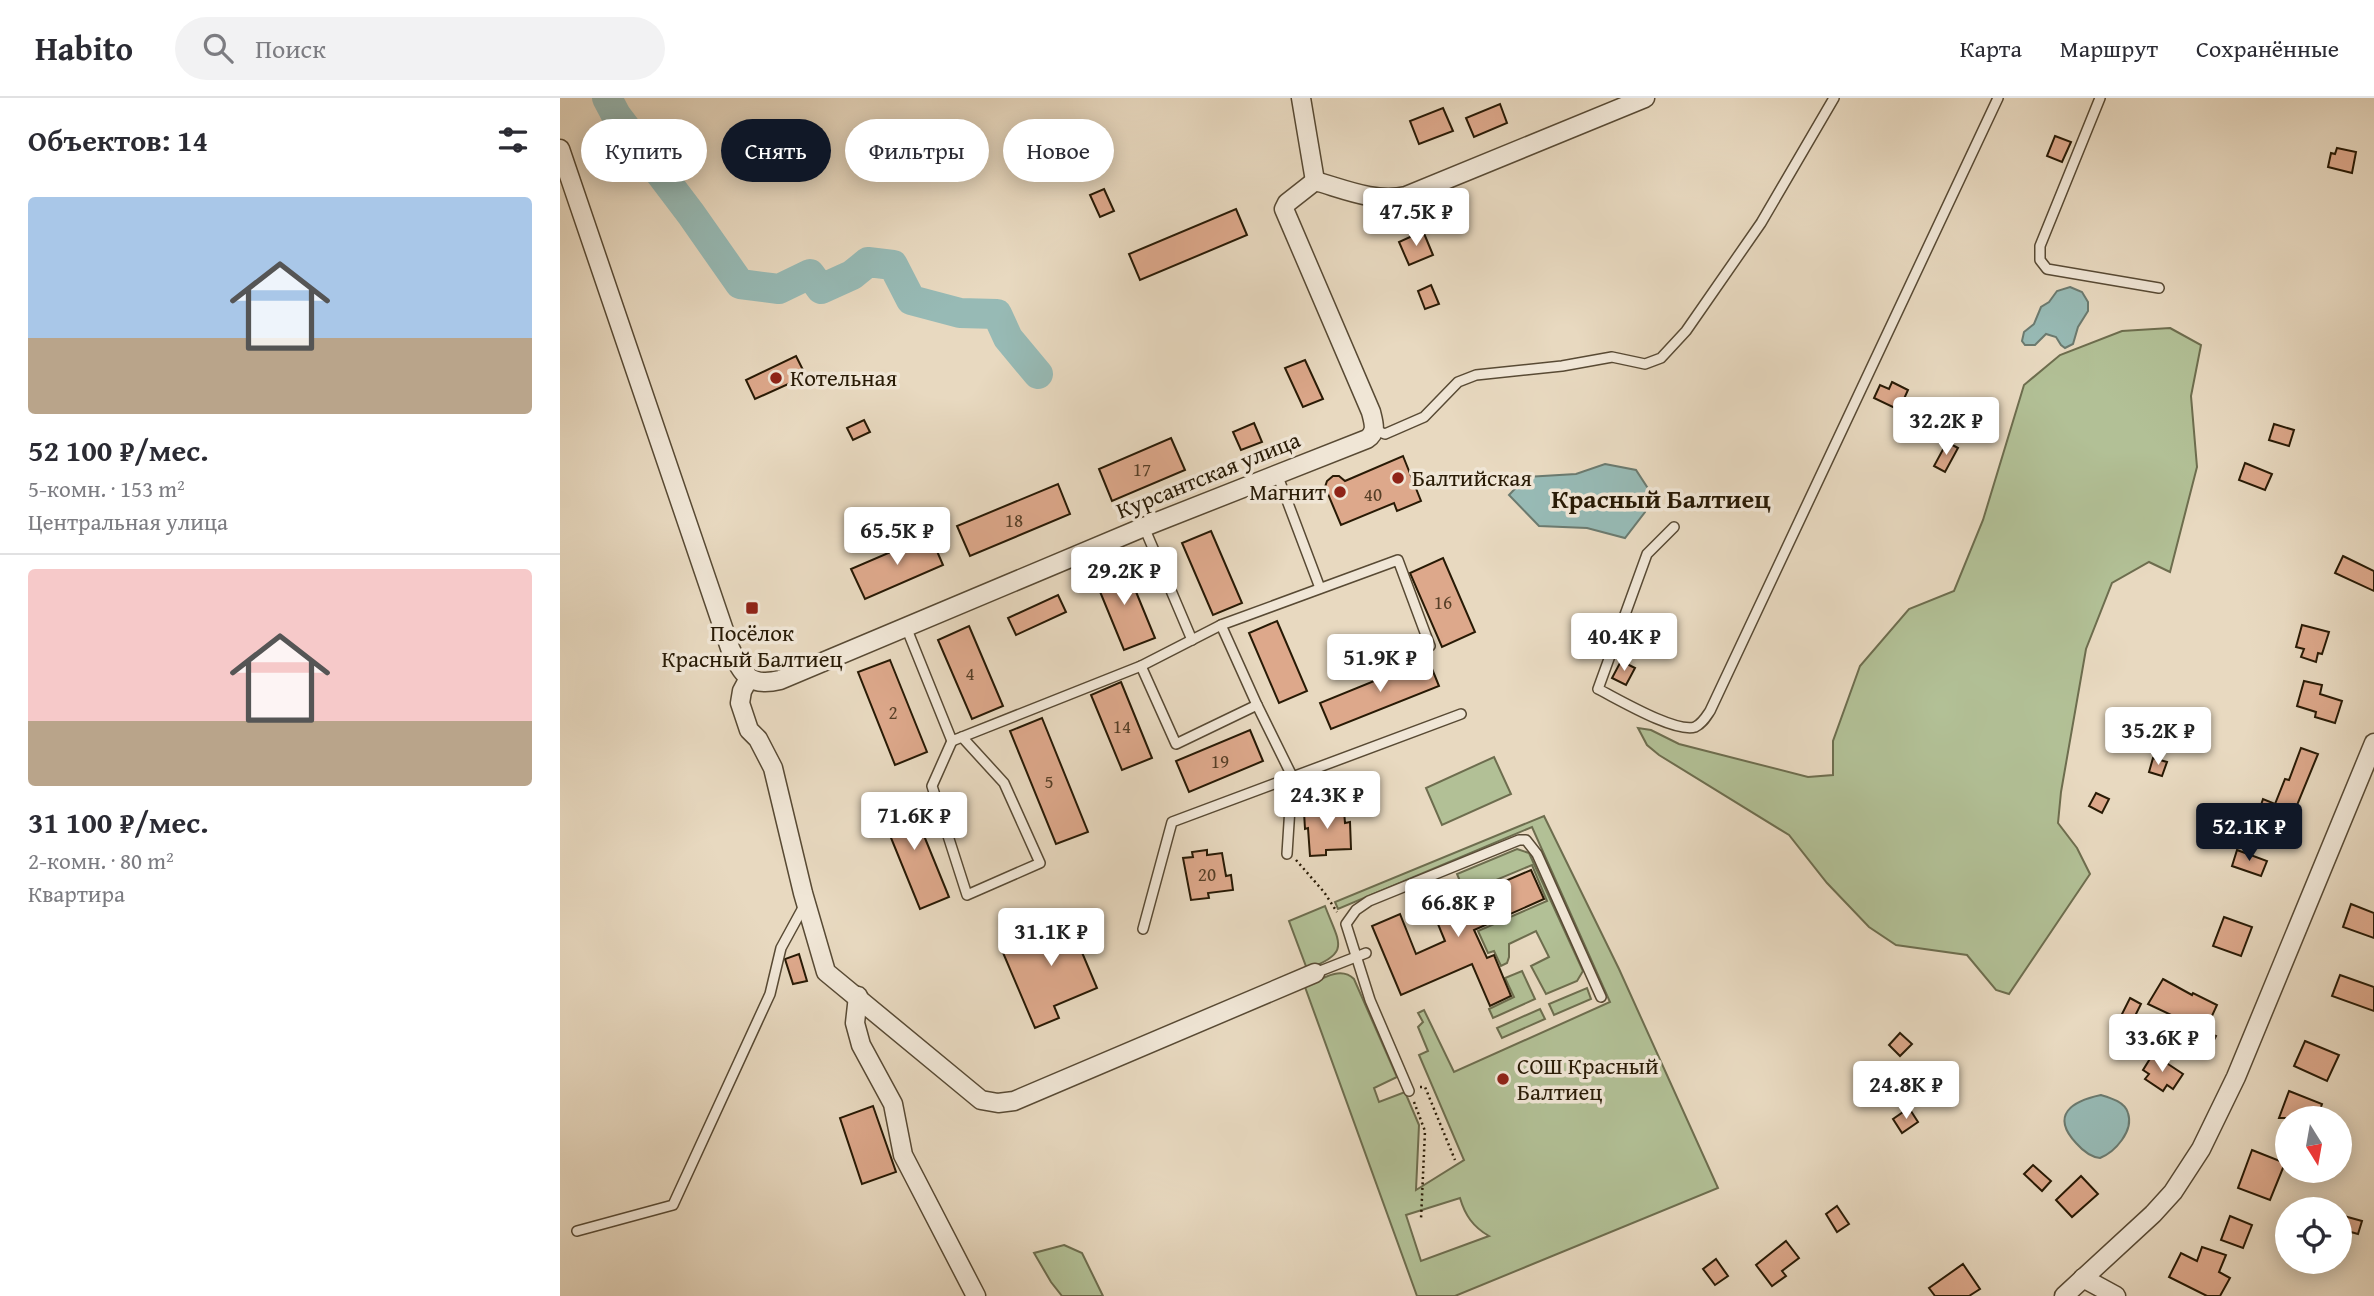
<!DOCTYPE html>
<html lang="ru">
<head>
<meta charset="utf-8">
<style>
  body { margin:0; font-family:"Gentium Book Plus",serif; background:#f2f2f3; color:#2b2b33; height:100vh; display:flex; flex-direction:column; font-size:26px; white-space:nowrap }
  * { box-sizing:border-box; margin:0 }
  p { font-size:23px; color:#7c7c81 }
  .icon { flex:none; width:38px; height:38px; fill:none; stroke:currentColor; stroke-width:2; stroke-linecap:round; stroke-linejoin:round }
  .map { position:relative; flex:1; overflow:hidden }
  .details { display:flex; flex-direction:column; background:#fff; width:560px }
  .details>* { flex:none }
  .guide { position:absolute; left:21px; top:21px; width:665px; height:63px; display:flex; gap:14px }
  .needle { width:46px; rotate:169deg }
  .controls { position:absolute; left:1715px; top:1008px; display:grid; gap:14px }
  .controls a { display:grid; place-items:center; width:77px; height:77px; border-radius:50%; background:#fff; box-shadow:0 4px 18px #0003; font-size:35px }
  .price { position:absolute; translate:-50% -60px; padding:0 16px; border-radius:7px; background:#fff; color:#222; font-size:23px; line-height:46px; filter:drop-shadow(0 2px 4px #0008) }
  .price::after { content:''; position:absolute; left:50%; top:42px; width:21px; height:16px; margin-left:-10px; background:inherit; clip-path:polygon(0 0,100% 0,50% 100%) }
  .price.current { background:#111827; color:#fff }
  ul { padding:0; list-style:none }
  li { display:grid; align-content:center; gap:14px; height:371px; padding:0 28px }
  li+li { border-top:2px solid #e1e1e2 }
  li span { display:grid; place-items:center; height:217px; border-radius:7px; color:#555 }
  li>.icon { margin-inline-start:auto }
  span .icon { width:126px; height:126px; fill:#fffc; stroke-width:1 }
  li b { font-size:30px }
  h2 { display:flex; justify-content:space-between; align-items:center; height:84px; padding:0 28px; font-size:30px }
  .chip { padding:0 24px; border-radius:32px; background:#fff; box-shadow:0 4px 18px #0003; font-size:24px; line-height:63px }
  .chip.current { background:#111827; color:#fff }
  header { display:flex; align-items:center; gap:42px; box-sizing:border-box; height:98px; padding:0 35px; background:#fff; border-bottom:2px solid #e1e1e2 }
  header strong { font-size:33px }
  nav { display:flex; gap:38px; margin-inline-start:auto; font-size:24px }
  .search { width:490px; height:63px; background:#f2f2f3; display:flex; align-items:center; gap:18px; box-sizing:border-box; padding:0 24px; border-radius:38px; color:#7c7c81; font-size:26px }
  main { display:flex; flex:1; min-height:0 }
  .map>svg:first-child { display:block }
  .green { fill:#b2c096; stroke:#6d6d4e; stroke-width:2; fill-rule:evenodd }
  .water { fill:#97bab5; stroke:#6b7a6f; stroke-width:2 }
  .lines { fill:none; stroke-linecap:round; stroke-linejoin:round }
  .river { stroke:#97bab5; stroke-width:30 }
  .building { fill:#dda88b; stroke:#281a05; stroke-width:2 }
  .lane-casing { stroke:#584a34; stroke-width:12 }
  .street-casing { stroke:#584a34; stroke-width:21 }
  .path { stroke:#281a05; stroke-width:2.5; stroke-dasharray:2 3.5; stroke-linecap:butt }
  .lane { stroke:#f0e6d6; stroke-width:9 }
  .street { stroke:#f0e6d6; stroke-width:18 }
  .poi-dot { fill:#8f2418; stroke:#f0e6d6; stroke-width:2.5 }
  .labels { text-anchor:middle; stroke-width:7; stroke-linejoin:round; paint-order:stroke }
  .number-label { font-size:19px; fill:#553e26 }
  .poi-label { font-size:23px; fill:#281a05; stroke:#f0e6d6; text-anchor:start }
  .street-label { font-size:23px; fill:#281a05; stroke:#f0e6d6 }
  .quarter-label { font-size:26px; font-weight:bold; fill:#281a05; stroke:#f0e6d6 }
</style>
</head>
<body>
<header>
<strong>Habito</strong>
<div class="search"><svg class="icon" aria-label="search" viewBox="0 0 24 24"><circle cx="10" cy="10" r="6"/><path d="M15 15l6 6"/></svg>Поиск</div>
<nav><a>Карта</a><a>Маршрут</a><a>Сохранённые</a></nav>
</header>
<main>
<section class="details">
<h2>Объектов: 14<svg class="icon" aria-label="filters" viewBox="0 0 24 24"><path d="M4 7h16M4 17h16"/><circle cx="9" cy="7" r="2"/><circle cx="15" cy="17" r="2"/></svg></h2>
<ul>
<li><span style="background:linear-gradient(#a9c7e8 65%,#b9a48a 0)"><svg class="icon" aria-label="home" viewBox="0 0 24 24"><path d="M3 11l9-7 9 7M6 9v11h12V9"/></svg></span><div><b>52 100 ₽/мес.</b><p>5-комн. · 153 m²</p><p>Центральная улица</p></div></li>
<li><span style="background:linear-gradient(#f6c9c9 70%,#b9a48a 0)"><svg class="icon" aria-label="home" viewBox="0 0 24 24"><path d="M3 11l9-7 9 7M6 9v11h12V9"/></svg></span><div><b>31 100 ₽/мес.</b><p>2-комн. · 80 m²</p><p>Квартира</p></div></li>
</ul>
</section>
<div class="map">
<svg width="1814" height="1198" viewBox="0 0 1814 1198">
  <rect width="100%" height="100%" fill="#e8d9c0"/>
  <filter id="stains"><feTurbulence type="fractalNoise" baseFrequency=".00286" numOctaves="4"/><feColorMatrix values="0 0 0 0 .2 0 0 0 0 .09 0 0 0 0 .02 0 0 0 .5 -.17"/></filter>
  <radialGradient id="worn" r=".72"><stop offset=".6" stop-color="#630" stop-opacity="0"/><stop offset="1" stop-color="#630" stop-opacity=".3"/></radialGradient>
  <g class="green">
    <path d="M1610,230L1641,247L1631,298L1637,369L1610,474L1589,464L1552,485L1526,551L1501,694L1498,725L1517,750L1530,776L1449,896L1436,892L1407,857L1336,847L1309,829L1267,785L1229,737L1099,657L1087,647L1078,630L1091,632L1119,646L1248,679L1273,677V643L1300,568L1349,511L1394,493L1423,422L1464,287L1500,257L1562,233Z"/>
    <path d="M934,659L951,696L882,727L866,690Z"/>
    <path d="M984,718L1059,871L1158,1090L895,1198H857L745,889C760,882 780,867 794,881L837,979L814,990L819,1004L845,994L859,1027L856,1092L904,1062L859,957L868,953L858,929L863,924L858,915L864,912L894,974L1050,904L972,729L778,811L775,804ZM900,1100C905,1117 913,1129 929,1138L861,1163L846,1117Z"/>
    <path d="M957,751L969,755L1023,873L1017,883L986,896L971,868L989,859L976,833L949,846V859L947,865L941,868L934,853L928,855L918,833L987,803L972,767L905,795L897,776Z"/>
    <path d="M765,808C779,845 792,855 747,871L729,823Z"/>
    <path d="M962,873L975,901L933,920L929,911L954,899L945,880Z"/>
    <path d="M1027,890L1031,901L994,917L989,906Z"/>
    <path d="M980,911L985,921L942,940L937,930Z"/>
    <path d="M504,1147L522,1155L543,1198H502L491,1184L474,1155Z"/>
  </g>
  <g class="water">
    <path d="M1510,189L1522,194L1528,204V213L1518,229L1513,246L1505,250L1501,247L1496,239L1486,236L1475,247H1465L1462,243L1464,234L1474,226L1481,209L1489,204L1497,193Z"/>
    <path d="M1045,366L1076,372L1089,392L1085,414L1065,440L1027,430L979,428L949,397L966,379L1016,376Z"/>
    <path d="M1541,997C1551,1000 1565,1004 1568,1015C1574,1033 1555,1054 1540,1060C1531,1059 1523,1053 1516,1045C1490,1017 1512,1003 1541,997Z"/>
  </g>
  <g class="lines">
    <path class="river" d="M47,0L56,17L131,116L180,186L219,191L250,176L261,191L292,177L308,164L333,167L351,202L400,215L437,216L448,240L478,276"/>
  </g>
  <g class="building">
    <path d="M940,6L947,25L914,39L906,20Z"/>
    <path d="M883,10L893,33L859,46L850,23Z"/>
    <path d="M1495,38L1511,44L1502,64L1487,58Z"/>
    <path d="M1777,50L1796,54L1792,75L1768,69L1771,55L1775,56Z"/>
    <path d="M544,91L554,113L540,119L530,97Z"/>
    <path d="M676,111L687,137L580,182L569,156Z"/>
    <path d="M863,133L873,157L849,167L839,144Z"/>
    <path d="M871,187L879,206L865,211L858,193Z"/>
    <path d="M236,258L246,278L195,301L186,282Z"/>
    <path d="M745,262L763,301L743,309L725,270Z"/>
    <path d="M1332,284L1348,292L1339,312L1314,300L1320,287L1329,291Z"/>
    <path d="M304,322L310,334L293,342L287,330Z"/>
    <path d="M694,325L702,344L681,352L673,334Z"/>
    <path d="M1714,326L1734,332L1729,348L1709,342Z"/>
    <path d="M611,340L625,372L552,403L539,371Z"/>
    <path d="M1387,344L1398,350L1385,374L1374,368Z"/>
    <path d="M843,358L861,403L837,413L834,405L781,427L765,389L767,383L773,378H779L785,383Z"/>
    <path d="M1685,365L1712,376L1705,392L1679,382Z"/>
    <path d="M498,386L510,416L410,458L397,428Z"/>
    <path d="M651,433L682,505L653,517L622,445Z"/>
    <path d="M370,437L383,467L305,501L291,471Z"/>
    <path d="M1783,458L1814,473V493L1775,475Z"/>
    <path d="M883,460L915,534L882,549L850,475Z"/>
    <path d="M565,467L595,540L564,552L534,479Z"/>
    <path d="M498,497L506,514L456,537L448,520Z"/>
    <path d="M717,523L747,593L719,605L689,535Z"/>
    <path d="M1742,527L1769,534L1762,556L1758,555L1756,564L1741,559L1744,551L1736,549Z"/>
    <path d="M409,528L443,608L412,621L378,542Z"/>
    <path d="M868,561L879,588L771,631L760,605Z"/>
    <path d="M330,562L367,654L335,667L298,574Z"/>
    <path d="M1061,563L1075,570L1066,587L1052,580Z"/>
    <path d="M1744,583L1762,587L1760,596L1782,603L1775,625L1755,619L1756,614L1737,608Z"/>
    <path d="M561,584L592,660L562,672L531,597Z"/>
    <path d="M482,620L528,734L496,746L450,633Z"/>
    <path d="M690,632L703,663L629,694L616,663Z"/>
    <path d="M1741,650L1758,656L1726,734L1708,727L1705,734L1693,729L1686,750L1643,735L1649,718L1676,727L1680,716L1696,722L1703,701L1715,706L1725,681L1729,682Z"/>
    <path d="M1593,660L1607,664L1602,678L1589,674Z"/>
    <path d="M1536,695L1549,701L1542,715L1529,708Z"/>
    <path d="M347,696L389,799L360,811L318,708Z"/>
    <path d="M768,709V714L784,713L785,725L790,724L791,751L766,752V757L750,758L748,730L745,731L744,714H753L752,710Z"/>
    <path d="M647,752V757L662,755L666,778L671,777L673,792L648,795L649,800L631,802L623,760L633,759L632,754Z"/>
    <path d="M1677,752L1707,763L1701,778L1672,768Z"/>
    <path d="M971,772L984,801L914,832L927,860L934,857L951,898L930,908L912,866L841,897L812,828L840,816L856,856L885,843L873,814Z"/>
    <path d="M1791,806L1814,815V840L1783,829Z"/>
    <path d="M523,816L532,839L518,845L537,890L494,908L499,920L475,930L441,850Z"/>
    <path d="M1664,819L1692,829L1681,858L1653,848Z"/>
    <path d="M239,856L247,883L233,886L225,861Z"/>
    <path d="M1780,877L1814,889V913L1772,898Z"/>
    <path d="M1603,881L1632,897L1633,895L1657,907L1645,933L1588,906Z"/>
    <path d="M1570,900L1581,906L1572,924L1561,918Z"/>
    <path d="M1640,931L1656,938L1648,954L1632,946Z"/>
    <path d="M1340,935L1352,946L1340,958L1329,947Z"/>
    <path d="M1745,943L1779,957L1767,983L1734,968Z"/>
    <path d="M1593,956L1623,976L1613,991L1607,987L1603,993L1585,981L1589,976L1583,972Z"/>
    <path d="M1729,993L1762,1006L1757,1020H1719Z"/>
    <path d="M313,1008L336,1074L302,1086L280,1020Z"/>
    <path d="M1349,1010L1358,1024L1342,1035L1333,1021Z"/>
    <path d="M1692,1052L1725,1065L1710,1102L1678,1090Z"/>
    <path d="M1473,1067L1491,1083L1482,1093L1464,1076Z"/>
    <path d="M1521,1078L1538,1096L1512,1119L1496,1102Z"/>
    <path d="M1277,1108L1289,1126L1277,1134L1266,1116Z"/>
    <path d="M1670,1118L1692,1127L1683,1150L1661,1142Z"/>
    <path d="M1784,1118L1802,1123L1798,1136L1780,1131Z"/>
    <path d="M1226,1143L1239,1160L1222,1173L1226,1178L1212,1188L1196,1167Z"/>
    <path d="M1642,1149L1666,1157L1659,1174L1670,1180L1660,1198H1647L1609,1179L1621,1155L1637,1163Z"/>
    <path d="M1156,1161L1168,1178L1155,1187L1143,1171Z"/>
    <path d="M1403,1166L1420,1191L1409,1198H1375L1369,1190Z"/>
  </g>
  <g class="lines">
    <defs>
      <g id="lane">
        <path d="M1540,0L1480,148V162L1487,171L1599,190"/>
        <path d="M815,332L825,336L864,319L898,284L916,277L1002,268L1052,259L1085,266L1101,260L1126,233L1201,125L1274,0"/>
        <path d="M717,376L760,490"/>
        <path d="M584,429L632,542"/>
        <path d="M1114,429L1087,456L1038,591C1058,601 1115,635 1135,629C1142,626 1146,619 1150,613L1438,0"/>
        <path d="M661,527L697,607L732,678L727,756"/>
        <path d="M346,529L392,643L581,568L661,527L838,462L870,548"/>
        <path d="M581,568L616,646L697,607"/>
        <path d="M392,643L372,688L407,797L480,765L444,685L402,639"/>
        <path d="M583,831L612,724L901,616"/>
        <path d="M755,875L806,855"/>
        <path d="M849,993L810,902L786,826L796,812L809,803L959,742H966L977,756L1041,899"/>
        <path d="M17,1133L113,1107L210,896L221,850L245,806"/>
      </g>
      <g id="street">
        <path d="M741,0L755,83"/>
        <path d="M0,51L170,550C182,575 188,590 220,582L584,429L807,341C817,334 814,326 811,314L724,111L727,105L755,83"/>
        <path d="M755,83C784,91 815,105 846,98L1085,0"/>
        <path d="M189,580L182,593L180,605L189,632L198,641L213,670L243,795L266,874L421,1002L438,1005L454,1003L755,875"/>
        <path d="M298,898L295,925L301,947L333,1006L343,1057L416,1198"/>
        <path d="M1523,1180L1556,1198"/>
        <path d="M1504,1198L1593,1116L1613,1094L1641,1051L1676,979L1814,645"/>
      </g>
    </defs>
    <use href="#lane" class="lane-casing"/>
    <use href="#street" class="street-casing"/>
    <g class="path">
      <path d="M736,762L764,794L777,814"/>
      <path d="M860,989H865L895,1062"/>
      <path d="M854,1004L865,1033L861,1121"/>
    </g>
    <use href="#lane" class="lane"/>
    <use href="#street" class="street"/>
  </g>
  <g class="poi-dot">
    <circle cx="216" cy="280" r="7"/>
    <circle cx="838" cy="380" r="7"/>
    <circle cx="780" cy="394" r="7"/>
    <rect x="185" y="503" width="14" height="14" rx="3.5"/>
    <circle cx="943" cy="981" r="7"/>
  </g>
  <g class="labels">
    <g class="number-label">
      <text x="582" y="378">17</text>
      <text x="813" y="403">40</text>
      <text x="454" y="429">18</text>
      <text x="883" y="511">16</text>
      <text x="410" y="582">4</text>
      <text x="333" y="621">2</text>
      <text x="562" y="635">14</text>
      <text x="660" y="670">19</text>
      <text x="489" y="690">5</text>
      <text x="647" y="783">20</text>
    </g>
    <g class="poi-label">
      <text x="230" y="288">Котельная</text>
      <text x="852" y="388">Балтийская</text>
      <text x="766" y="402" text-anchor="end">Магнит</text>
      <text x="192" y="543" text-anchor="middle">Посёлок<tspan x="192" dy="26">Красный Балтиец</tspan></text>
      <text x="957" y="976">СОШ Красный<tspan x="957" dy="26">Балтиец</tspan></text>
    </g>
    <g class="street-label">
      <text transform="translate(648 377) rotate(-22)" y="8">Курсантская улица</text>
    </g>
    <g class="quarter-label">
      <text x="1101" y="410">Красный Балтиец</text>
    </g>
  </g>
  <rect width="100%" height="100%" filter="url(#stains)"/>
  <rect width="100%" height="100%" fill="url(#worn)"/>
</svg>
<div class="controls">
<a><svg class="needle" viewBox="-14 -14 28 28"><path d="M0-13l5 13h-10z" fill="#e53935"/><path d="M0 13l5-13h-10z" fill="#7c7c81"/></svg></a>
<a><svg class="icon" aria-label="locate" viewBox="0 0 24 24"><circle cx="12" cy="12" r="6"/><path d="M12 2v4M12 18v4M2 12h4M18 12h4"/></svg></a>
</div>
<b class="price" style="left:856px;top:150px">47.5K ₽</b>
<b class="price" style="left:1386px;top:359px">32.2K ₽</b>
<b class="price" style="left:337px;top:469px">65.5K ₽</b>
<b class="price" style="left:564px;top:509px">29.2K ₽</b>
<b class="price" style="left:1064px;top:575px">40.4K ₽</b>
<b class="price" style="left:820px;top:596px">51.9K ₽</b>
<b class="price" style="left:1598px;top:669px">35.2K ₽</b>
<b class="price" style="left:767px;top:733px">24.3K ₽</b>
<b class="price" style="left:354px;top:754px">71.6K ₽</b>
<b class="price current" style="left:1689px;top:765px">52.1K ₽</b>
<b class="price" style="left:898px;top:841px">66.8K ₽</b>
<b class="price" style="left:491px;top:870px">31.1K ₽</b>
<b class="price" style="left:1602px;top:976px">33.6K ₽</b>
<b class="price" style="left:1346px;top:1023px">24.8K ₽</b>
<div class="guide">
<a class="chip">Купить</a>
<a class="chip current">Снять</a>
<a class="chip">Фильтры</a>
<a class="chip">Новое</a>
</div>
</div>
</main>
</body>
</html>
